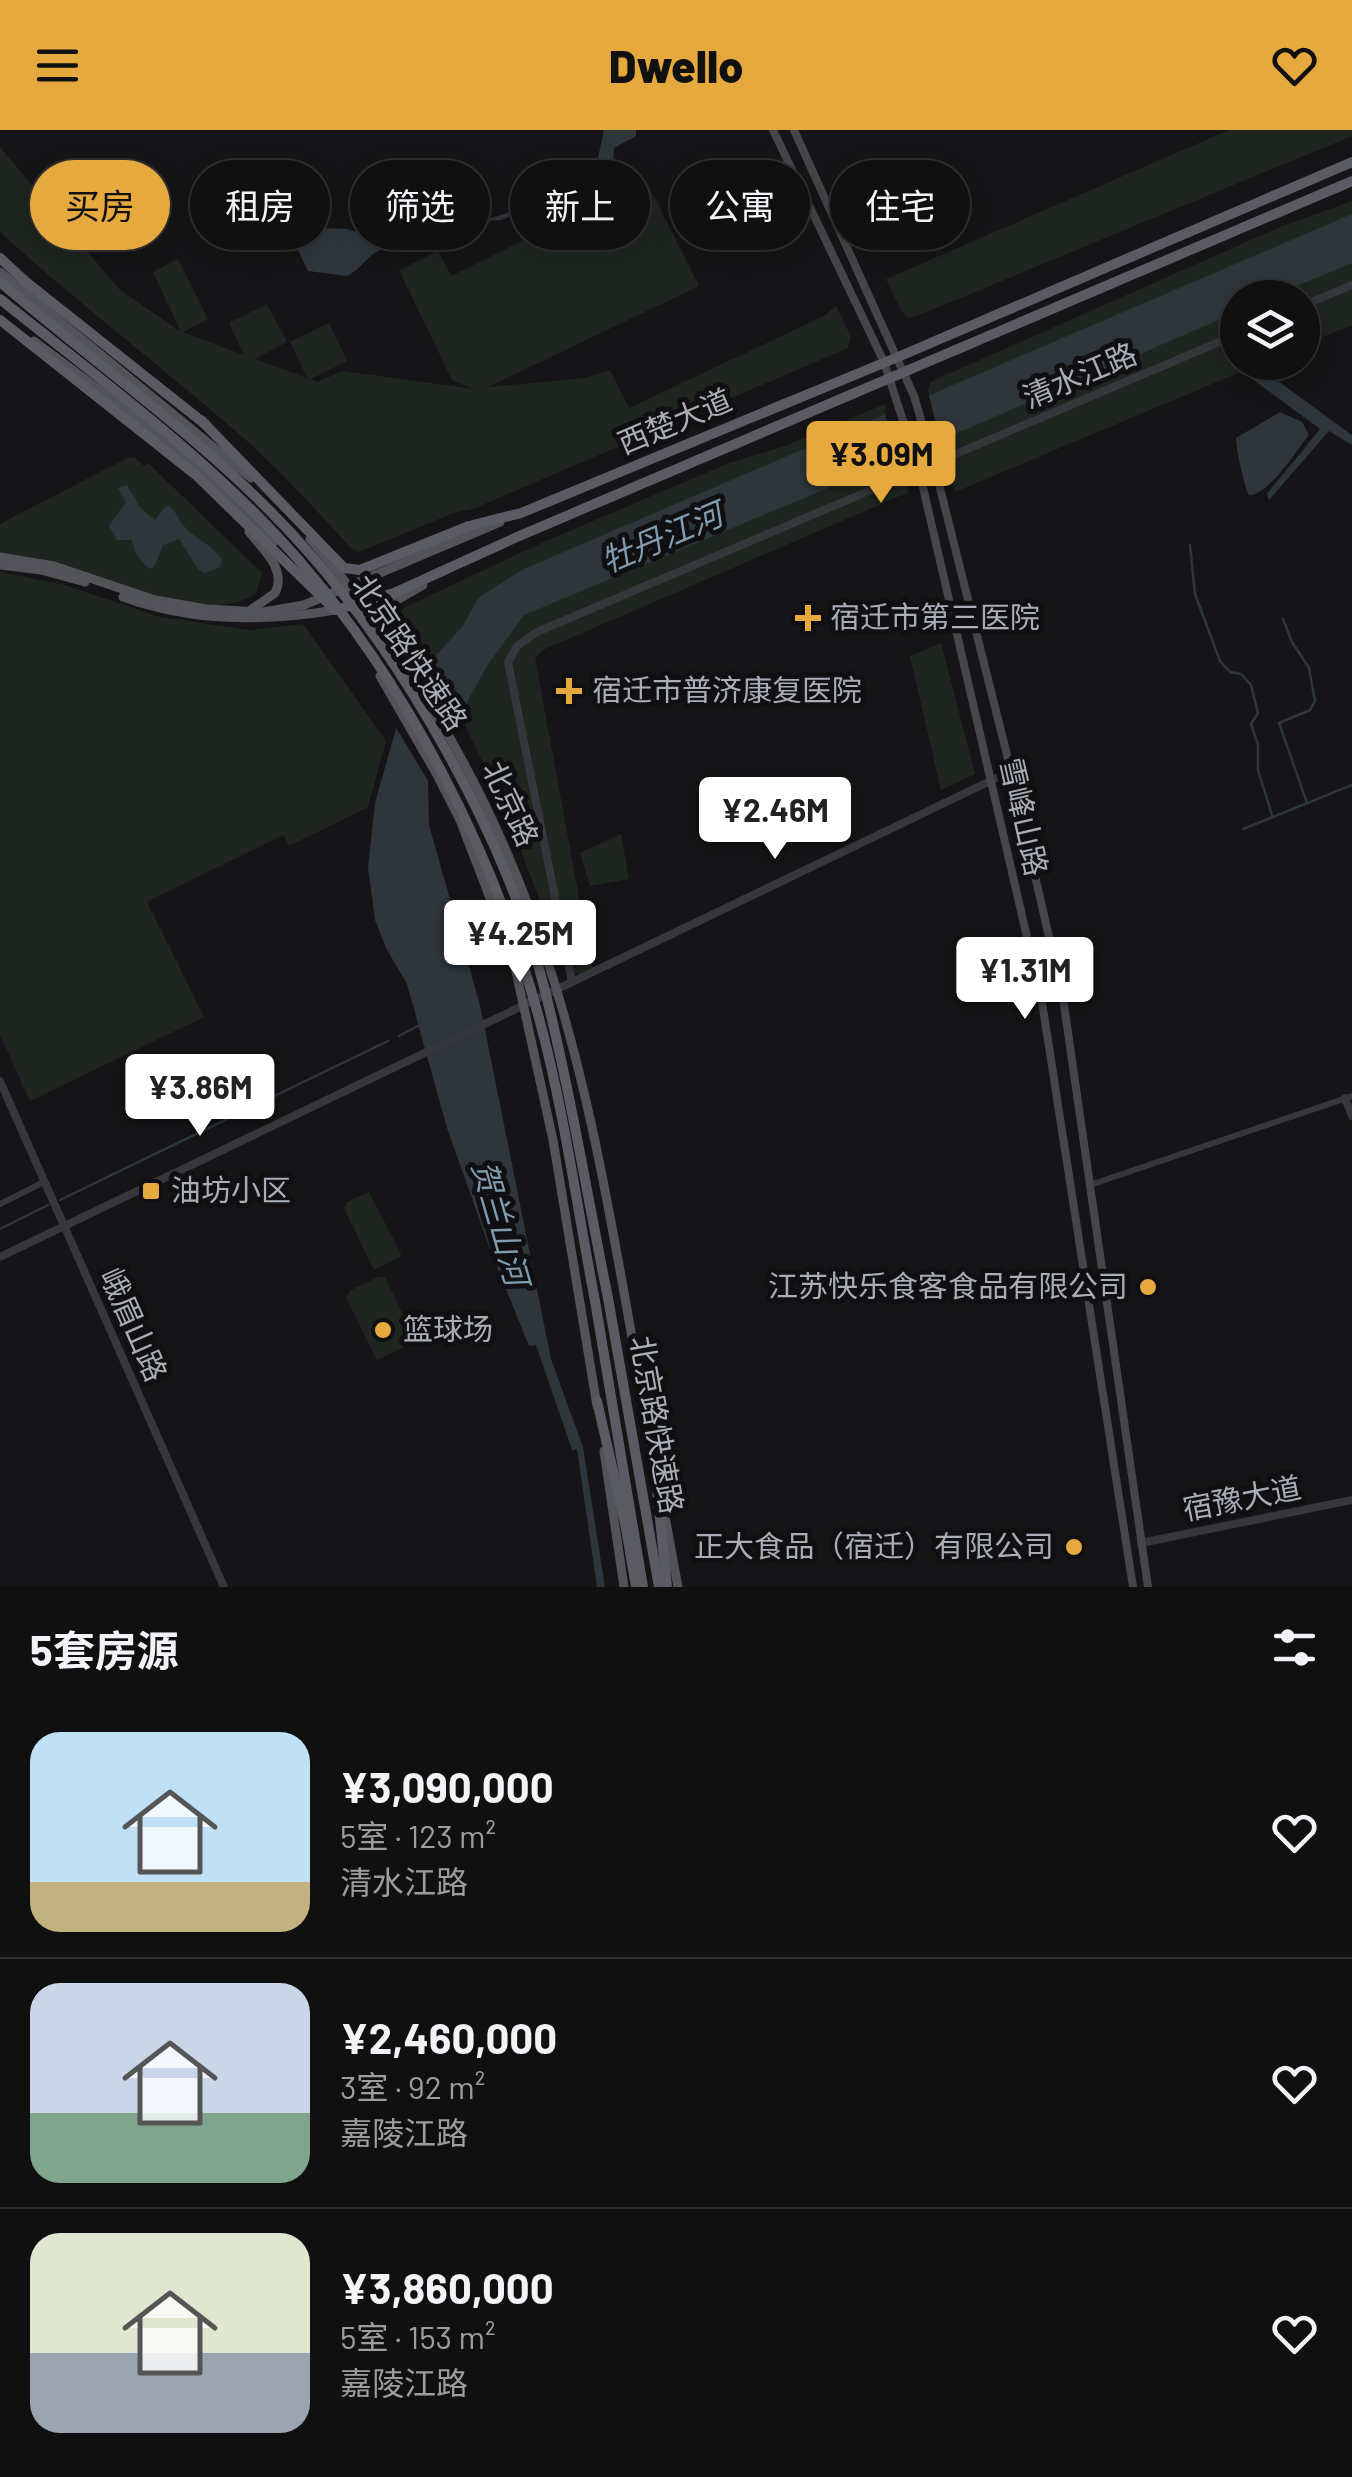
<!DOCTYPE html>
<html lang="zh">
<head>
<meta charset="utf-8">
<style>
  body { margin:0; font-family:Barlow,"Noto Sans SC",sans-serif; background:#19191a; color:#f1f3f6; height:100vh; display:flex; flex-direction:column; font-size:38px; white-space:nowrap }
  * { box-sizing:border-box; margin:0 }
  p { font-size:32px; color:#9c9d9f }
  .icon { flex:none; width:55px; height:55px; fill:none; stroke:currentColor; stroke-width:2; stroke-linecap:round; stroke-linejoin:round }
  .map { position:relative; height:1457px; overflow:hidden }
  .sheet { display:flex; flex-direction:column; background:#101011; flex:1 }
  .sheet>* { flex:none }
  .banner { position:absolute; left:30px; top:30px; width:1292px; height:90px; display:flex; gap:20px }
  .controls { position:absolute; left:1220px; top:150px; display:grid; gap:20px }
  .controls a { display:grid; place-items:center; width:100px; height:100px; border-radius:50%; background:#101011; box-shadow:0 5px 25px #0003,0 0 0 2px #303031; font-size:50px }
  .price { position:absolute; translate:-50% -85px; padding:0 22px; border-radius:10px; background:#fff; color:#222; font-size:32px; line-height:65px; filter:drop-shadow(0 2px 5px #0008) }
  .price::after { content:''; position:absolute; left:50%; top:60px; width:30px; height:22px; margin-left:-15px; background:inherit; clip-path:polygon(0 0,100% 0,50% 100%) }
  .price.selected { background:#e6a93e; color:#111 }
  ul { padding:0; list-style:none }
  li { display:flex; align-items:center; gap:30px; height:250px; padding:0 30px }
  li+li { border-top:2px solid #303031 }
  li span { display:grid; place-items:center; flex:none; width:280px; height:200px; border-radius:30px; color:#555 }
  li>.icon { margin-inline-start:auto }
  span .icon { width:120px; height:120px; fill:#fffc; stroke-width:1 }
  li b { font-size:42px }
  h2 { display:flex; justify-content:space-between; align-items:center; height:120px; padding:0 30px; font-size:42px }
  .chip { padding:0 35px; border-radius:45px; background:#101011; box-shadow:0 5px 25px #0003,0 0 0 2px #303031; font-size:35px; line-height:90px }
  .chip.selected { background:#e6a93e; color:#111 }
  header { display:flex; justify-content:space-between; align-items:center; height:130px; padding:0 30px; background:#e6a93e; color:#111; font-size:45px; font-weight:800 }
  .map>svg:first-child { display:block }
  .green { fill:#1f2620 }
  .water { fill:#2e363c }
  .pier { fill:#151517 }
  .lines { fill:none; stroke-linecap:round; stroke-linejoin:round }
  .stream { stroke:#2e363c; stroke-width:2.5 }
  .minor { stroke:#36373c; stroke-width:6 }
  .tertiary { stroke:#36373c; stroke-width:8 }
  .secondary { stroke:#45464b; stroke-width:8 }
  .primary { stroke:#53545a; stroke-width:9 }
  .trunk { stroke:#5b5c63; stroke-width:10 }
  .trunk-bridge { stroke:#5b5c63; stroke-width:10 }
  .poi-dot { fill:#e6a93e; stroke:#101012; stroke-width:4 }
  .labels { text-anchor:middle; stroke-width:10; stroke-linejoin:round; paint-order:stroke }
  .street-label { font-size:30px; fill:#a8adb6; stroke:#101012 }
  .poi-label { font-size:30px; fill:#a8adb6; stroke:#101012; text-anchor:start }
  .water-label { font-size:32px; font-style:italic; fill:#819baf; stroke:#101012 }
</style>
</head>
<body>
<header><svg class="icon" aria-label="menu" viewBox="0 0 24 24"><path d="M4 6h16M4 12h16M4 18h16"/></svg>Dwello<svg class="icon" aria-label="heart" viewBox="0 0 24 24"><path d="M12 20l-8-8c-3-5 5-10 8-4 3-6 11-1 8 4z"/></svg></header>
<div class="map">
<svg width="1352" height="1457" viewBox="0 0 1352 1457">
  <rect width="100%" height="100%" fill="#151517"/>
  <g class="green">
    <path d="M1229,0H1352V6L924,183L909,188L902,182L886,149Z"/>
    <path d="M0,17L119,159L181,202L153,142L178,129L208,189L183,202L244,225L229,193L267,174L287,212L255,229L307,248L290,212L329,193L347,231L311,249L317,252L343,241L474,259L452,250L399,140L438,121L451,146L646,50L699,156L488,257L585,248L610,240L629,278L824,186L836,176L851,207L848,218L473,379L456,382L359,422L351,418C313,377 276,335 233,299C156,232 75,171 0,102Z"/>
    <path d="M1352,71V195L1303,215L1302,168H1238V232L1262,233L955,362L928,262L930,252L1280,97Z"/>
    <path d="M885,274L909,362L545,519L535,528L592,838C584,846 578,845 568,841L501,671L462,589L398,491V484L405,477L546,411L729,333L785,316Z"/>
    <path d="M129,327L135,328L144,336L148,333L262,443L256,463C210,497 110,450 61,435C41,428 21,426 0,423V394Z"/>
    <path d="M0,442L65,455L160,487L249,500L303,494L386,611L368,677L289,716L283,705L147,772L204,887L30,971L0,905Z"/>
    <path d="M941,513L975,644L941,660L910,526Z"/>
    <path d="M621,704L629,749L590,756L580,723Z"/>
    <path d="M369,1062L401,1124L400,1127L374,1140L344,1078L347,1072Z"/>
    <path d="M378,1147H385L416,1211L377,1230L346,1167L351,1160Z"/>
  </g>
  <g class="water">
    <path d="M604,0H636V6L614,18L613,35L603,40L571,42L572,54L568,63L562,60L547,74L544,72L501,90L413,96L411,110C399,118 391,114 380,120C368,125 360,140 347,146L308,141L281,84L300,77L320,98L347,99L385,111L390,109L400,92L419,89L433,76L440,81L445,78C491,105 515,76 557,55L565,32L575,29L579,33L586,28H598Z"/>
    <path d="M1352,84V133L1271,167L1238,168L1237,182L888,333L524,485L487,536L439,622L428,651L429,695L480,875L551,1229L583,1317L605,1457H597L577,1319L572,1320L536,1215L529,1216L491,1122L447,998L407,854L386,818L375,790L368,737L375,673L397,595L424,539L462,497L479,467L524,439Z"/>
    <path d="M1237,225L1238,232L1253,233L1352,305V315L1329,301L1269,370L1267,364L1320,299L1231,233L1232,226Z"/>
    <path d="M1280,282L1302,292L1309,305C1296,321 1269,365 1249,365C1245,360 1235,314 1236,308Z"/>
    <path d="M127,355L141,379L155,390L165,377L169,376C177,383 178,389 184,396C195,410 214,415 222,430L220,437L205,443L199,440L179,409L163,415L154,437L150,439C140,431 134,423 132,410H117L109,396L126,372L118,358Z"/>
  </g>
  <g class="pier">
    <path d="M928,262L941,313L897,332L884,280Z"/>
    <path d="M426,534L462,593L428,651L394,594Z"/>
  </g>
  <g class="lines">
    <g class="stream">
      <path d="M1190,415L1195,464L1220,531L1230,542L1241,544L1251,555L1258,583L1251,594L1258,615V640L1272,685"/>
      <path d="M1283,489L1292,512L1309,538L1315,571L1310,580L1279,593L1307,673"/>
      <path d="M1243,699L1352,655"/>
      <path d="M399,906L420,895"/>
      <path d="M60,1070L388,911"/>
      <path d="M0,1099L48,1075"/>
    </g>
    <g class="minor">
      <path d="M1090,1055L1352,966"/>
      <path d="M0,1074L44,1052"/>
    </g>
    <g class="tertiary">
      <path d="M1302,176L1352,155"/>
      <path d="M572,852L508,532L517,516L537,502L1238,204"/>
      <path d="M0,951L224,1457"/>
      <path d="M1345,968L1352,986"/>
      <path d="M0,1127L1011,641"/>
      <path d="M1141,1413L1352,1370"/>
    </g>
    <g class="secondary">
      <path d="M773,0L884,232L919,340L1042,872L1133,1457"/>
      <path d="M794,0L914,266L934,334L1011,641L1063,868L1148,1457"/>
    </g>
    <g class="primary">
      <path d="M0,142L251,348"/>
      <path d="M34,211L152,299L276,411"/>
      <path d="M249,402C263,419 287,440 275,463L252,479"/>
      <path d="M310,409C404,518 480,645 530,780C596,958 620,1151 655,1336"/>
      <path d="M0,427L54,436L155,470L206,479L263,482L304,475L500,392"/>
      <path d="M0,435L41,440L85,452"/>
      <path d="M123,467C193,492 263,492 335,480"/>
      <path d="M388,502L384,483L390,474L423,455"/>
      <path d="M380,546L436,643L460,690L513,828L553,1010L597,1276"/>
      <path d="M604,1321L624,1457"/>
      <path d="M663,1376L678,1457"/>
    </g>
    <g class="trunk">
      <path d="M0,128L26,152L205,294"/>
      <path d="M0,190L196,345L335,480L394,463L517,407L1352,51"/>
      <path d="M201,290L344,438L360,440L469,396L521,383L898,227L1352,32"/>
      <path d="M608,1168L659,1457"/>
      <path d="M595,1171L643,1457"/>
      <path d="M597,1271L625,1393L636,1457"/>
      <path d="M654,1331L667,1457"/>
    </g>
    <g class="trunk-bridge">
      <path d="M0,152C101,239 213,315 302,415C404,528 507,709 544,857C570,959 587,1065 608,1168"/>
      <path d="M0,169C102,251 210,329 297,428C408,555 495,725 539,888C564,980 577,1077 595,1171"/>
    </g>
  </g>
  <g class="poi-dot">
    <path d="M803 473h10v10h10v10h-10v10h-10v-10h-10v-10h10z"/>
    <path d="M564 546h10v10h10v10h-10v10h-10v-10h-10v-10h10z"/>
    <rect x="141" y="1051" width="20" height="20" rx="5"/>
    <circle cx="1148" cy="1157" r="10"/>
    <circle cx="383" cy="1200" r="10"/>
    <circle cx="1074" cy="1417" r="10"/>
  </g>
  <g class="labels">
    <g class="street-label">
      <text transform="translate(1080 246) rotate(-23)" y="10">清水江路</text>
      <text transform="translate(675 292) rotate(-23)" y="10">西楚大道</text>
      <text transform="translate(409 523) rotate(56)" y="10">北京路快速路</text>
      <text transform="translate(510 674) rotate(65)" y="10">北京路</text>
      <text transform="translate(1023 687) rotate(77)" y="10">雪峰山路</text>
      <text transform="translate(133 1195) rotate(66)" y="10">峨眉山路</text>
      <text transform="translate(656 1295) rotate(80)" y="10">北京路快速路</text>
      <text transform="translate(1242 1369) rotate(-11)" y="10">宿豫大道</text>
    </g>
    <g class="poi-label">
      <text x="830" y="498">宿迁市第三医院</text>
      <text x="592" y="571">宿迁市普济康复医院</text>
      <text x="171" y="1071">油坊小区</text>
      <text x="1128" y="1167" text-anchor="end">江苏快乐食客食品有限公司</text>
      <text x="403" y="1210">篮球场</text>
      <text x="1054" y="1427" text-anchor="end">正大食品（宿迁）有限公司</text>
    </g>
    <g class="water-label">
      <text transform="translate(662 408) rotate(-23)" y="11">牡丹江河</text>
      <text transform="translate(500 1093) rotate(74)" y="11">贺兰山河</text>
    </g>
  </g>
</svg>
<div class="controls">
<a><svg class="icon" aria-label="layers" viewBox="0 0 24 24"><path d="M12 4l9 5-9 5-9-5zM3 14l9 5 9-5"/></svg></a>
</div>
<b class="price selected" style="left:881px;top:376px">¥3.09M</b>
<b class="price" style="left:775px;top:732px">¥2.46M</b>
<b class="price" style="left:520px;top:855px">¥4.25M</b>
<b class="price" style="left:1025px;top:892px">¥1.31M</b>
<b class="price" style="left:200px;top:1009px">¥3.86M</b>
<div class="banner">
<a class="chip selected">买房</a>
<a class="chip">租房</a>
<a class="chip">筛选</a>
<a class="chip">新上</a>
<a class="chip">公寓</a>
<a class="chip">住宅</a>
</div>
</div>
<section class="sheet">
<h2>5套房源<svg class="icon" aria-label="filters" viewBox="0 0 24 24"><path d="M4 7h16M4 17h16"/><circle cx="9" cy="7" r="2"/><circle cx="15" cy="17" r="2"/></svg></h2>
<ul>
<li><span style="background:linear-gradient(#bfe0f5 75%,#c2b280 0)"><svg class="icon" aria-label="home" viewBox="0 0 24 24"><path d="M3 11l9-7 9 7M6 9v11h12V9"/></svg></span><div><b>¥3,090,000</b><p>5室 · 123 m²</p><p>清水江路</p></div><svg class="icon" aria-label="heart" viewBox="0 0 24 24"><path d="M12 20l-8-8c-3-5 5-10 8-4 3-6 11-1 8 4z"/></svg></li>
<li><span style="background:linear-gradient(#c9d6e8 65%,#7fa58c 0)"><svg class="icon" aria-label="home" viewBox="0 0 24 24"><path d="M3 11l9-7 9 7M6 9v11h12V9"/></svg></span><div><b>¥2,460,000</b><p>3室 · 92 m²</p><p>嘉陵江路</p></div><svg class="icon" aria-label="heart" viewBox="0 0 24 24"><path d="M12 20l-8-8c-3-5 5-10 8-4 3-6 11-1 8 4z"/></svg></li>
<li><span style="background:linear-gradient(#dfe7d0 60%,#9aa5b1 0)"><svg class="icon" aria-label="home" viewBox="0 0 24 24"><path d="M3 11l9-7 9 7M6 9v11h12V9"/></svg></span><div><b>¥3,860,000</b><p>5室 · 153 m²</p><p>嘉陵江路</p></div><svg class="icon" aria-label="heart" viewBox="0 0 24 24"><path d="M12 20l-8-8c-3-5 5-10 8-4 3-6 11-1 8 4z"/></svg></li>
</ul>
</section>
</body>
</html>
